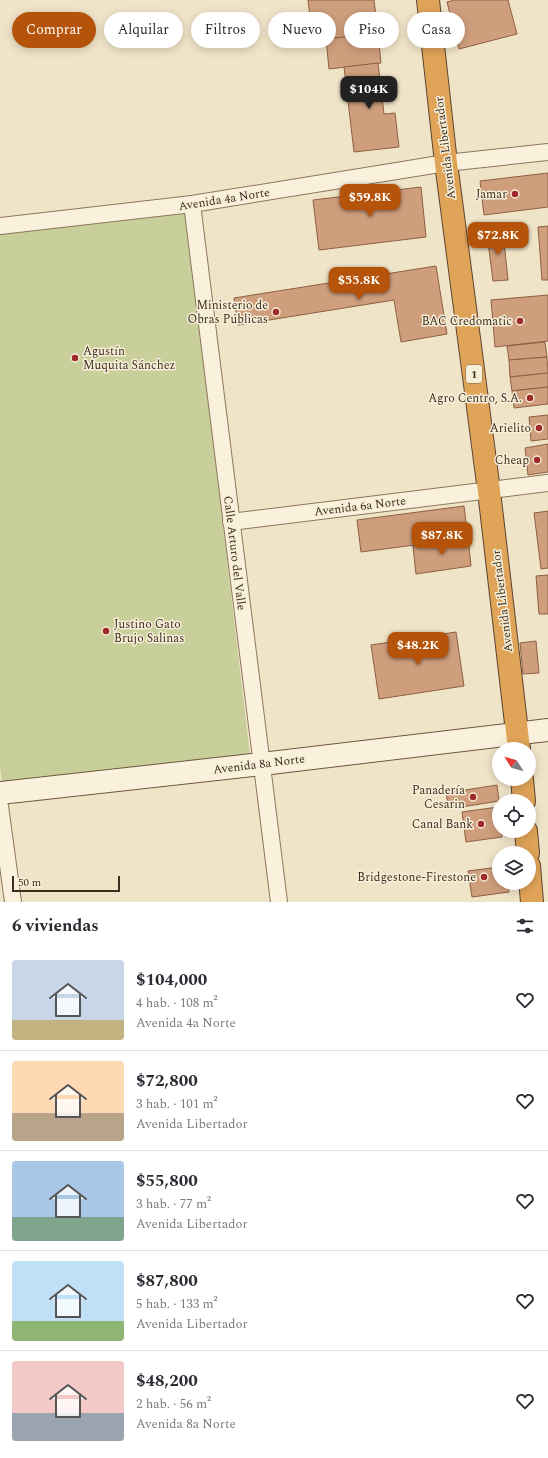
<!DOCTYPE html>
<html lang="es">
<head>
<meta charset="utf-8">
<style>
  body { margin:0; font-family:Spectral,serif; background:#f2f2f3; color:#2b2b33; height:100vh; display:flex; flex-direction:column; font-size:15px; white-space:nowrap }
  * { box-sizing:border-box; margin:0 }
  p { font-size:13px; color:#7c7c81 }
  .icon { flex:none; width:22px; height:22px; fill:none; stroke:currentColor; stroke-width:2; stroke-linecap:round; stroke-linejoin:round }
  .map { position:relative; height:902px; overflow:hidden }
  .side { display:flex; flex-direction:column; background:#fff; flex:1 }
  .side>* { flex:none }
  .hud { position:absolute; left:12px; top:12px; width:524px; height:36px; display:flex; gap:8px }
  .needle { width:26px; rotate:307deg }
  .buttons { position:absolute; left:492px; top:742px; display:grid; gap:8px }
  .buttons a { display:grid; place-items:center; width:44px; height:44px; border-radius:50%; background:#fff; box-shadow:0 2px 10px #0003; font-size:20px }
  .scale { position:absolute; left:12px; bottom:10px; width:108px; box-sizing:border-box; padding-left:4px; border:2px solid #3d2e20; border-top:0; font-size:11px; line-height:14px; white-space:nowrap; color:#3d2e20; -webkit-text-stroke:3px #f7eed8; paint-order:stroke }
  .price { position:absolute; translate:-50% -34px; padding:0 9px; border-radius:8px; background:#b45309; color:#fff; font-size:13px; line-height:26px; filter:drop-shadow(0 1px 2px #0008) }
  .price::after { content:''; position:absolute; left:50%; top:24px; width:12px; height:9px; margin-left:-6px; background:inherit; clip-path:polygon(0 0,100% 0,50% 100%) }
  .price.current { background:#222; color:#fff }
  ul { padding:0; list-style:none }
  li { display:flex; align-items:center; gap:12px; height:100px; padding:0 12px }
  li+li { border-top:1px solid #e1e1e2 }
  li span { display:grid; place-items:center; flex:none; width:112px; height:80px; border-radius:4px; color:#555 }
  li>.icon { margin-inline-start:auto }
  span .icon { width:48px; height:48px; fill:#fffc; stroke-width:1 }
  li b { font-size:17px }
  h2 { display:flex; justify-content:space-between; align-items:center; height:48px; padding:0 12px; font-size:17px }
  .chip { padding:0 14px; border-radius:18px; background:#fff; box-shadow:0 2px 10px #0003; font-size:14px; line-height:36px }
  .chip.current { background:#b45309; color:#fff }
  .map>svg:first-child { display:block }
  .green { fill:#c9cf9b }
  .building { fill:#cf9f7d; stroke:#8d5f41 }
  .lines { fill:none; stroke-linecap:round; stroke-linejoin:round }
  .street-casing { stroke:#8d765c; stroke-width:18 }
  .secondary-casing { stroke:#6f573f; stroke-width:24 }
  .highway-casing { stroke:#5b4430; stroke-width:24 }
  .street { stroke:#faf1dc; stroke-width:16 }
  .secondary { stroke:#faf1dc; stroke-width:22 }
  .highway { stroke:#e0a458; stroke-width:22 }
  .poi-dot { fill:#9e2a2b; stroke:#f7eed8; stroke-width:1.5 }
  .labels { text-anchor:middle; stroke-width:3; stroke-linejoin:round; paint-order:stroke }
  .shield { fill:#f7eed8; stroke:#756857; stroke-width:1 }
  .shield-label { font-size:11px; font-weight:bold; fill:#3d2e20 }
  .street-label { font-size:12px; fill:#3d2e20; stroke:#f7eed8 }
  .poi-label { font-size:12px; fill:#3d2e20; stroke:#f7eed8; text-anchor:end }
</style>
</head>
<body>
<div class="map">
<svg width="548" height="902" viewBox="0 0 548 902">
  <rect width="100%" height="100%" fill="#f0e4c8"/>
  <path class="green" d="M186,211L250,755L2,784L0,767V233Z"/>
  <g class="building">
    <path d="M308,0H374L378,33L313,41Z"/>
    <path d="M455,0H508L517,34L459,49L447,2Z"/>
    <path d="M378,33L381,63L329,69L326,39Z"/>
    <path d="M378,63L384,114L395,113L399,147L354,152L344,67Z"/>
    <path d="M548,173V207L484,215L480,181Z"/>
    <path d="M421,187L426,237L319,250L313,200Z"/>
    <path d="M548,226V280H542L538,227Z"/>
    <path d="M503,232L508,280L493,281L487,234Z"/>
    <path d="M436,266L447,334L401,342L394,300L238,325L234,298Z"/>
    <path d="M548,295V341L495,347L491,300Z"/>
    <path d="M545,342L547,357L509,360L507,346Z"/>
    <path d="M547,357L548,373L510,377L509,360Z"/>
    <path d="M548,373V387L512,391L510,377Z"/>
    <path d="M548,387V404L514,408L512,391Z"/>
    <path d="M548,415V439L531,441L529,417Z"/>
    <path d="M548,444V472L528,475L525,448Z"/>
    <path d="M464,506L468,538L361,552L357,520Z"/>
    <path d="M548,511V568L541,569L534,513Z"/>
    <path d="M468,538L471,566L416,574L413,546Z"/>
    <path d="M548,575V614H539L536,576Z"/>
    <path d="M456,632L464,686L379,699L371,645Z"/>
    <path d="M536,641L539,673L523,674L520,643Z"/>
    <path d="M497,785L499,801L449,809L446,793Z"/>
    <path d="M498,807L499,831H501L502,837L466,842L462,812Z"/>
    <path d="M499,867V883H508L509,892L472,897L468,871Z"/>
  </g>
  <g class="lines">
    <defs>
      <g id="street">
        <path d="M192,204L279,902"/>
        <path d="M0,226L192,204L446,163L548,152"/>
        <path d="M231,522L548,483"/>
        <path d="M0,806L13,902"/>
      </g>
      <path id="secondary" d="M0,793L262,764L548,730"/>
      <g id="highway">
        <path d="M428,0L446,163L489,491L519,749"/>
        <path d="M522,779L524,801"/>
        <path d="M526,831L528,853"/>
        <path d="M529,866L532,902"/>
      </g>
    </defs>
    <use href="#street" class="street-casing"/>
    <use href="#secondary" class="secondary-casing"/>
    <use href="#highway" class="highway-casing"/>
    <use href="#street" class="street"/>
    <use href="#secondary" class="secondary"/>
    <use href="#highway" class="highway"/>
  </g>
  <g class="poi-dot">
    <circle cx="515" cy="194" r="4"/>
    <circle cx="276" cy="312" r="4"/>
    <circle cx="520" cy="321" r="4"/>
    <circle cx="75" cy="358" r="4"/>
    <circle cx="530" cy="398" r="4"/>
    <circle cx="539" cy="428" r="4"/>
    <circle cx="537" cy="460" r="4"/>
    <circle cx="106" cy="631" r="4"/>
    <circle cx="473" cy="797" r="4"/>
    <circle cx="481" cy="824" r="4"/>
    <circle cx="484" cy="877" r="4"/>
  </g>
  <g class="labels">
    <rect class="shield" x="466" y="365" width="16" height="18" rx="3"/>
    <g class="shield-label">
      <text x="474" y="378">1</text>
    </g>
    <g class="street-label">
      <text transform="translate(445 148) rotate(-97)" y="4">Avenida Libertador</text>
      <text transform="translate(224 199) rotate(-9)" y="4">Avenida 4a Norte</text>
      <text transform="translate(360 506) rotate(-7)" y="4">Avenida 6a Norte</text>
      <text transform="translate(235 553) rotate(83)" y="4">Calle Arturo del Valle</text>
      <text transform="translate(502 601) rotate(-97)" y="4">Avenida Libertador</text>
      <text transform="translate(259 764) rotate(-7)" y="4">Avenida 8a Norte</text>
    </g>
    <g class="poi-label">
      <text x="507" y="198">Jamar</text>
      <text x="268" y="309">Ministerio de<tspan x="268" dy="14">Obras Públicas</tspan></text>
      <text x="512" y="325">BAC Credomatic</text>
      <text x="83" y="355" text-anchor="start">Agustín<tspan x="83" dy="14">Muquita Sánchez</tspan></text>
      <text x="522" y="402">Agro Centro, S.A.</text>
      <text x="531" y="432">Arielito</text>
      <text x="529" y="464">Cheap</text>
      <text x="114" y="628" text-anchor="start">Justino Gato<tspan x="114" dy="14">Brujo Salinas</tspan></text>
      <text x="465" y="794">Panadería<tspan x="465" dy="14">Cesarin</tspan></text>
      <text x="473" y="828">Canal Bank</text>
      <text x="476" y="881">Bridgestone-Firestone</text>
    </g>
  </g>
</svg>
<div class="buttons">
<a><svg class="needle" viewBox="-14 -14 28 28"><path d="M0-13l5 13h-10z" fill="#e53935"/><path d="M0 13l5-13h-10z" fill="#7c7c81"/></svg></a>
<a><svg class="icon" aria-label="locate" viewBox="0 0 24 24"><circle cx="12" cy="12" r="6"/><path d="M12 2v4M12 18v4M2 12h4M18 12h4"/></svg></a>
<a><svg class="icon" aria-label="layers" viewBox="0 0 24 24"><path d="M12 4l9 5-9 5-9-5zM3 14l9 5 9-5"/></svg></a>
</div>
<div class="scale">50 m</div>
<b class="price current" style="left:369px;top:110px">$104K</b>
<b class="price" style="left:370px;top:218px">$59.8K</b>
<b class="price" style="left:498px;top:256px">$72.8K</b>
<b class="price" style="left:359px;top:301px">$55.8K</b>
<b class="price" style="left:442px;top:556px">$87.8K</b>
<b class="price" style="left:418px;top:666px">$48.2K</b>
<div class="hud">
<a class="chip current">Comprar</a>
<a class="chip">Alquilar</a>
<a class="chip">Filtros</a>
<a class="chip">Nuevo</a>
<a class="chip">Piso</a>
<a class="chip">Casa</a>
</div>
</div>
<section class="side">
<h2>6 viviendas<svg class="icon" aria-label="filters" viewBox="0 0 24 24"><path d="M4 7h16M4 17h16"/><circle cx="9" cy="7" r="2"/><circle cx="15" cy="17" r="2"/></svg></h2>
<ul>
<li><span style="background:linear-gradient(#c9d6e8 75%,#c2b280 0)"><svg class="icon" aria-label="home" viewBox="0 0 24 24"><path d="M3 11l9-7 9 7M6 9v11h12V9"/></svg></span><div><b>$104,000</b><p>4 hab. · 108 m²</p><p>Avenida 4a Norte</p></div><svg class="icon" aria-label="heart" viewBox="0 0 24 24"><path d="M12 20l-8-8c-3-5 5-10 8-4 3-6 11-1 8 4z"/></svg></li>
<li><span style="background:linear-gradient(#ffd9b3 65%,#b9a48a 0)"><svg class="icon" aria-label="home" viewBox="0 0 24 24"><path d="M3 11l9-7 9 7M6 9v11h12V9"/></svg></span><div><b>$72,800</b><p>3 hab. · 101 m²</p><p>Avenida Libertador</p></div><svg class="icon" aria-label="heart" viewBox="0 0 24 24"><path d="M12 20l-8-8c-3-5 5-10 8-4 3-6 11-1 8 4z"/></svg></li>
<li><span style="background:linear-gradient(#a9c7e8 70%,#7fa58c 0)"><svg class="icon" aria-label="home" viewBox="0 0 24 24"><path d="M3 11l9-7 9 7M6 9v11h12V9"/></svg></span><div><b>$55,800</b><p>3 hab. · 77 m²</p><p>Avenida Libertador</p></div><svg class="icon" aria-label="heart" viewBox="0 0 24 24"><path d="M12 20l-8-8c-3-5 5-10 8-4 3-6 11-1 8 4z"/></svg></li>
<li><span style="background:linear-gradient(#bfe0f5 75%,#8fb573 0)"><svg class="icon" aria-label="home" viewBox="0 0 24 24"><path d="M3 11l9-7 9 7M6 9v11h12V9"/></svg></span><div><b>$87,800</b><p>5 hab. · 133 m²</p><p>Avenida Libertador</p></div><svg class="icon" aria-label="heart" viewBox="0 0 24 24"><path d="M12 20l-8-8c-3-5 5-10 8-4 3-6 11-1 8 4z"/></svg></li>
<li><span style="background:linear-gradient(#f6c9c9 65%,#9aa5b1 0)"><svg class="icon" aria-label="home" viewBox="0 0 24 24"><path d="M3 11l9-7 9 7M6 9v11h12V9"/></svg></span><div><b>$48,200</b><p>2 hab. · 56 m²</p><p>Avenida 8a Norte</p></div><svg class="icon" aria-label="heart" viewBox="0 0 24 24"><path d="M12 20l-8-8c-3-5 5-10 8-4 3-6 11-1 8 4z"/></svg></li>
</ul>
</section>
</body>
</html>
